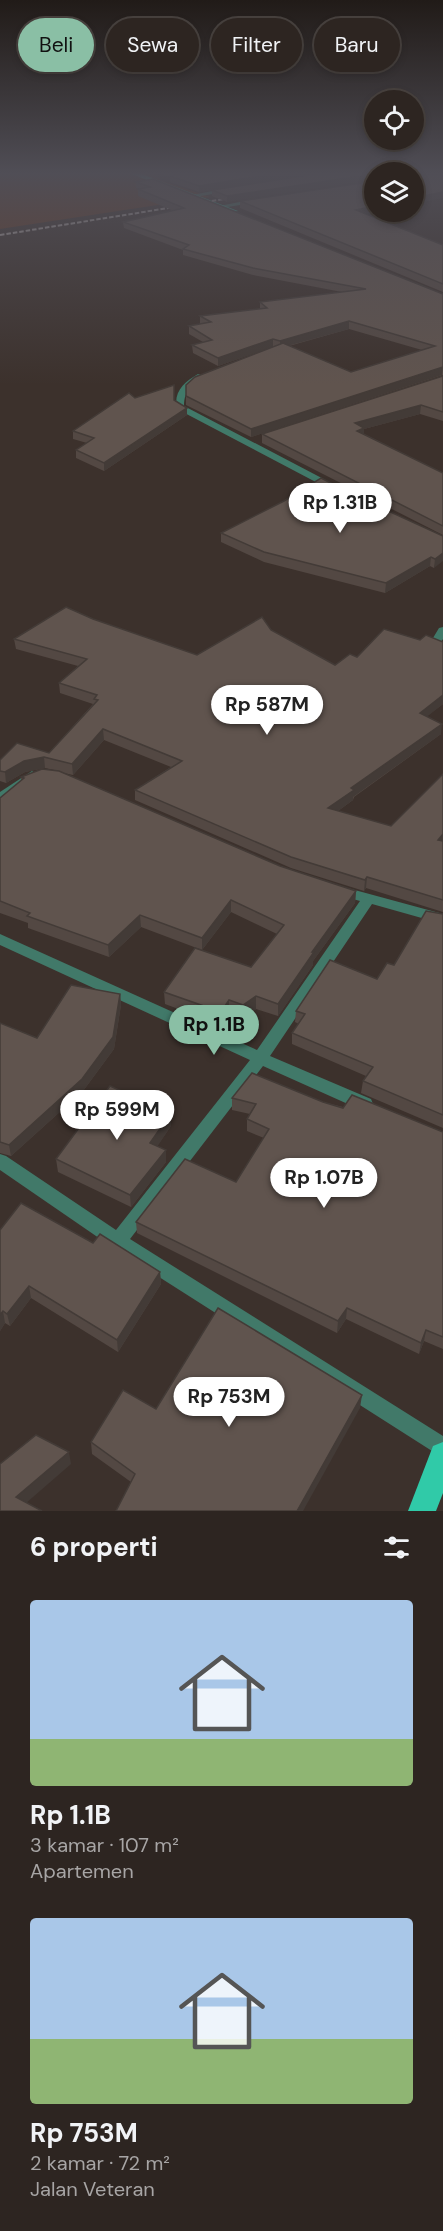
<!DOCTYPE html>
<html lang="id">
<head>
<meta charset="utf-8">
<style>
  body { margin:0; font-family:"DM Sans",sans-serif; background:#39312e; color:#f1f3f6; height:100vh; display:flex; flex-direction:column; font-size:22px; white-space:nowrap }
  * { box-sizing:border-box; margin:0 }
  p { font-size:20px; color:#a7a5a5 }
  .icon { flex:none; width:33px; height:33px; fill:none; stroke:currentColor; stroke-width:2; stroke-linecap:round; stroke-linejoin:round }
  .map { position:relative; height:1511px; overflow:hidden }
  .panel { display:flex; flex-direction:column; background:#2d2521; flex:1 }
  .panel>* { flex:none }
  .top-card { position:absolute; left:18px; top:18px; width:408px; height:54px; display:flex; gap:12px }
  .controls { position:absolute; left:364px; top:90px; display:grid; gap:12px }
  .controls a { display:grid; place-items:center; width:60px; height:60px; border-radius:50%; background:#2d2521; box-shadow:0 3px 9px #0003,0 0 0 2px #48423f; font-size:30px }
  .price { position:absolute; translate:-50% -51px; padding:0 14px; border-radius:21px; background:#fff; color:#222; font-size:20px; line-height:39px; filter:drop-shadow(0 2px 3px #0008) }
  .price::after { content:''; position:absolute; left:50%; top:36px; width:18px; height:14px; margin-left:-9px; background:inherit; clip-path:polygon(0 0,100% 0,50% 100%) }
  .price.selected { background:#8abfa5; color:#111 }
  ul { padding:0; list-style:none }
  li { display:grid; align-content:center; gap:12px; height:318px; padding:0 30px }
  li span { display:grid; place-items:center; height:186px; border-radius:6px; color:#555 }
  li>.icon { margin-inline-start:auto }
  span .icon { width:108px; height:108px; fill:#fffc; stroke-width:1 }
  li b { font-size:26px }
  h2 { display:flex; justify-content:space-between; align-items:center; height:72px; padding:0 30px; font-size:26px }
  .pill { padding:0 21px; border-radius:27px; background:#2d2521; box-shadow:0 3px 9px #0003,0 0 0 2px #48423f; font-size:21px; line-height:54px }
  .pill.selected { background:#8abfa5; color:#111 }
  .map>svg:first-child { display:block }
  .green { fill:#65371f }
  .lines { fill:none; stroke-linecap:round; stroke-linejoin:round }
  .minor { fill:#417969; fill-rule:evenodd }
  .trunk { fill:#30caa8; fill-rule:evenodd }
  .rail { stroke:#bab1ae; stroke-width:2; stroke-dasharray:4.5 2; stroke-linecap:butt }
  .wall { fill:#534843; fill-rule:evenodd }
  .shaded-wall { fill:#433b37 }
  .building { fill:#60544e; stroke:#433b37; stroke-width:1.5 }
</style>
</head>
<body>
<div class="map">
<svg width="443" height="1511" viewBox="0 0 443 1511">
  <rect width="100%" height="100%" fill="#3c312c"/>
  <path class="green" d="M0,174H155L160,180L210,197L0,229Z"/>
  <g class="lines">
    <g class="minor">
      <path d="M228,188L230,191L195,197L192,195Z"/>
      <path d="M255,199L257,202L222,208L219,206Z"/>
      <path d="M198,374L205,376C193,385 184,389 184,406L335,485V489H329L177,409C173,392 184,382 198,374Z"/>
      <path d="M443,627V639L441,642L443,643V650L430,643L439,628Z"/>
      <path d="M32,771L38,775L36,778L4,801L0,802V792Z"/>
      <path d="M340,886L443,914V924L372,904L270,1056L371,1099L373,1104L371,1109L365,1111L359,1109L263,1066L130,1239L443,1436V1458L112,1247L0,1170V1154L6,1156L116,1230L250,1060L0,945V934L257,1050L360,901L335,894L333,891L335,888Z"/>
    </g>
    <g class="trunk">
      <path d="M132,174H142L238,211L231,213Z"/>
      <path d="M443,1442V1493L436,1511H408L433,1446Z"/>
    </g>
    <path class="rail" d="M0,235L237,197"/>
  </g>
  <g class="wall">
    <path d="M161,174H311L199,192L170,182V177Z"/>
    <path d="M315,174L227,202L212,196V190Z"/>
    <path d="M136,182L443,294V375L251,437L186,405V385L273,347L218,366L193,353L192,345L203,342L189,334V326L200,324V316L260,309V302L342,292L253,275L183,255V250L124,228L123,222L174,211L138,196V189H140L136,188ZM349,329L422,350L351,372L289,346Z"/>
    <path d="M240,201L367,214L443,245V292L240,208Z"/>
    <path d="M443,376V421L420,414L364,429V434L443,473V535L262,443V434Z"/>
    <path d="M135,398L174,400L187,415L104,471L76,458V450L87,443L73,439V431Z"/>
    <path d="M362,499L443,536L434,568L430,566L385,593L264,562L221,542V533Z"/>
    <path d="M93,619L197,655L271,630L335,665L443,704L427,716L441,734L354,797L353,800L338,811L391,826L443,774V912L366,888L364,891L291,868L135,800V790L171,767L104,740L73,775L59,772L280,866L356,891L355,903L313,961V965L278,1016L256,1009L243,1018L229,1013L221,1025L165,1004L164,992L251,967L277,934L231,912L202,950L141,927L109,957L28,928V923L0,913V798L21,781V777L59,771L45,768L25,772L6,783L0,781V760L49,753L93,704L60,693L59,683L78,666L16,649L14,639Z"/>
    <path d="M443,914V1128L361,1093L363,1081L366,1076L292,1044V1033L299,1024L295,1022L296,1011L377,979L394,965Z"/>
    <path d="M120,994L121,1005L114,1049L83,1091L11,1156L0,1153V1023L37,1038Z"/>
    <path d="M232,1098L323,1102L443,1132V1349L424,1341L419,1354L346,1319L337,1333L137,1233L136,1222L236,1182L264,1138L247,1131V1119L250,1114L232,1110Z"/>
    <path d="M171,1126L157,1146L166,1162L131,1207L58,1172L56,1159Z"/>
    <path d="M0,1230L93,1243L160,1272L161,1284L118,1352L31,1298L10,1326L5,1323L0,1331Z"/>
    <path d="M360,1408L131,1482L92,1454L91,1442L156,1409Z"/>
  </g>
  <g class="shaded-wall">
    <path d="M274,174H311L199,192V186Z"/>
    <path d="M375,174V180L227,202V196Z"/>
    <path d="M443,192V198L414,204V198Z"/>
    <path d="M375,206V212H379L356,216V210Z"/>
    <path d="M349,321V329L280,348V341Z"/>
    <path d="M273,339V347L218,366V358Z"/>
    <path d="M443,367L442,375L251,437V429Z"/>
    <path d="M421,405L420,414L364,429V437L356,439L355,423Z"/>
    <path d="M187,408V415L104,471V463Z"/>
    <path d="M443,553V561L434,568L435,559Z"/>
    <path d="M431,557L430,566L385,593L386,583Z"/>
    <path d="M443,695V704L419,723L420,713Z"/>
    <path d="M442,724L441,734L353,797V800L327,819L328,808L351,788Z"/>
    <path d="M103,729L104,740L73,775L72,764Z"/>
    <path d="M44,757L45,768L25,772L6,783L5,772L24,761Z"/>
    <path d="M443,834V844L438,840Z"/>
    <path d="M367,877L366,888L364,891L365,880Z"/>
    <path d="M356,891L355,903L313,961V965L278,1016V1004L312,952Z"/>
    <path d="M231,900V912L202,950V938Z"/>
    <path d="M140,915L141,927L109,957L108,945Z"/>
    <path d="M120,994L121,1005L114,1049L83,1091L11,1156L9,1145Z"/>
    <path d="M256,996V1009L243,1018V1005Z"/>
    <path d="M229,1000V1013L221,1025V1012Z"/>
    <path d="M171,1113V1126L151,1156L150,1143Z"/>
    <path d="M166,1150V1162L131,1207L130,1195Z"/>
    <path d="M160,1272L161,1284L118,1352L117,1340Z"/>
    <path d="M29,1286L31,1298L10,1326L7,1314Z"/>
    <path d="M347,1308L346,1319L337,1333L338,1321Z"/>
    <path d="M3,1311L5,1323L0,1331V1315Z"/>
    <path d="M426,1330L424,1341L419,1354L421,1343Z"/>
    <path d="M362,1395L360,1408L303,1511H297Z"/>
    <path d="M69,1452L71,1464L18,1510L16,1497Z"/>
  </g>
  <g class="building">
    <path d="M177,174H274L199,186L170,176L178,174Z"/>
    <path d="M315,174H374L227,196L212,190Z"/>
    <path d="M443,174V192L414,198V176Z"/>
    <path d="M153,179L443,294V367L251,429L186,396V385L195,377L283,343L351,372L435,346L349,321L280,341L273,339L218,358L192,345L212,340L189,326L211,322L200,316L267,308L260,302L366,289L253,268L183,249L189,245L123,222L184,208L138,189L150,187L136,182Z"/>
    <path d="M375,181V206L356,210L443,245V284L240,201Z"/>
    <path d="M443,376V412L421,405L355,423L364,428L357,431L443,473V526L262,434Z"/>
    <path d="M174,385V400L187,408L104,463L76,450L94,438L73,431L129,393L135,398Z"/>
    <path d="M321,478L362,499L443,536V553L435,559L431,557L386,583L264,552L221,533L284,501Z"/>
    <path d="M66,607L93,619L197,655L262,617L271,630L335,665L350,654L357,657L384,629L420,640L426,635L443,642V695L420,713L442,724L351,788L354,790L328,808L391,826L443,774V834L438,840L443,841V900L367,877L365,880L291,857L135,790L182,761L103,729L72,764L44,757L24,761L5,772L0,771V760L17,743L49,753L98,700L94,699L97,695L59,683L87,659L14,639Z"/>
    <path d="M42,769L59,771L280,866L356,891L312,952H314L278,1004L256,996L243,1005L229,1000L221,1012L164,992L195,948L251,967L284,925L231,900L202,938L140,915L108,945L27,916L30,913L0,901V798L24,778L21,777Z"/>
    <path d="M426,911L443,914V1115L363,1081L373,1067L292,1033L305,1014L296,1011L330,960L377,979L387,963L394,965Z"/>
    <path d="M71,985L120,994L113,1037L82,1079L9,1145L0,1142V1023L37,1038Z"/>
    <path d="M252,1073L323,1102L343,1108L352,1095L443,1132V1337L426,1330L421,1343L347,1308L338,1321L136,1222L185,1159L236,1182L269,1129L247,1119L256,1104L232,1098Z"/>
    <path d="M110,1086L171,1113L150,1143L166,1150L130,1195L56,1159Z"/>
    <path d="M21,1203L93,1243L100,1234L160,1272L117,1340L29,1286L7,1314L3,1311L0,1315V1230Z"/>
    <path d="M218,1308L362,1395L297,1511H116L135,1474L91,1442L123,1390L156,1409Z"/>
    <path d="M36,1435L69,1452L16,1497L42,1511H0V1464Z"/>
  </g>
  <linearGradient id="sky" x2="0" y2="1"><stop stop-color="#211b18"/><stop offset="0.45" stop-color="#504e56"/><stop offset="1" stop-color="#504e56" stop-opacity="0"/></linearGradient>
  <rect width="443" height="385" fill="url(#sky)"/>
</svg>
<div class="controls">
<a><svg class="icon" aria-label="locate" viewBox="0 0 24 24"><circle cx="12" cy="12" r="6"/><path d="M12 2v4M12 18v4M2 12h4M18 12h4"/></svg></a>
<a><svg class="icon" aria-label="layers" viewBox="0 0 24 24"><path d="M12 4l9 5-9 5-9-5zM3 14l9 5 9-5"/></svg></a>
</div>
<b class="price" style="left:340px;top:534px">Rp 1.31B</b>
<b class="price" style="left:267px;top:736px">Rp 587M</b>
<b class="price selected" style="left:214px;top:1056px">Rp 1.1B</b>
<b class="price" style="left:117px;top:1141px">Rp 599M</b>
<b class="price" style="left:324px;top:1209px">Rp 1.07B</b>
<b class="price" style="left:229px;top:1428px">Rp 753M</b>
<div class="top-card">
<a class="pill selected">Beli</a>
<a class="pill">Sewa</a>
<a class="pill">Filter</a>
<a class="pill">Baru</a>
</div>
</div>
<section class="panel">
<h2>6 properti<svg class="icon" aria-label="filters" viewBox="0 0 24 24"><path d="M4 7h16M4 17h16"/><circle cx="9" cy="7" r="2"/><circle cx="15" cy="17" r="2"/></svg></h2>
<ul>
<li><span style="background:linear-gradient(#a9c7e8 75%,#8fb573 0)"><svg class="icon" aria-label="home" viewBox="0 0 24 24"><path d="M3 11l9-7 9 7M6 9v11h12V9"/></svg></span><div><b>Rp 1.1B</b><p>3 kamar · 107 m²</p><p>Apartemen</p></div></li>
<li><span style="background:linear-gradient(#a9c7e8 65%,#8fb573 0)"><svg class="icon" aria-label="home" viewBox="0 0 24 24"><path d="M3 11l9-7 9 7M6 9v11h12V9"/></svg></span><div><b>Rp 753M</b><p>2 kamar · 72 m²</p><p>Jalan Veteran</p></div></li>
</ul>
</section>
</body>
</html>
